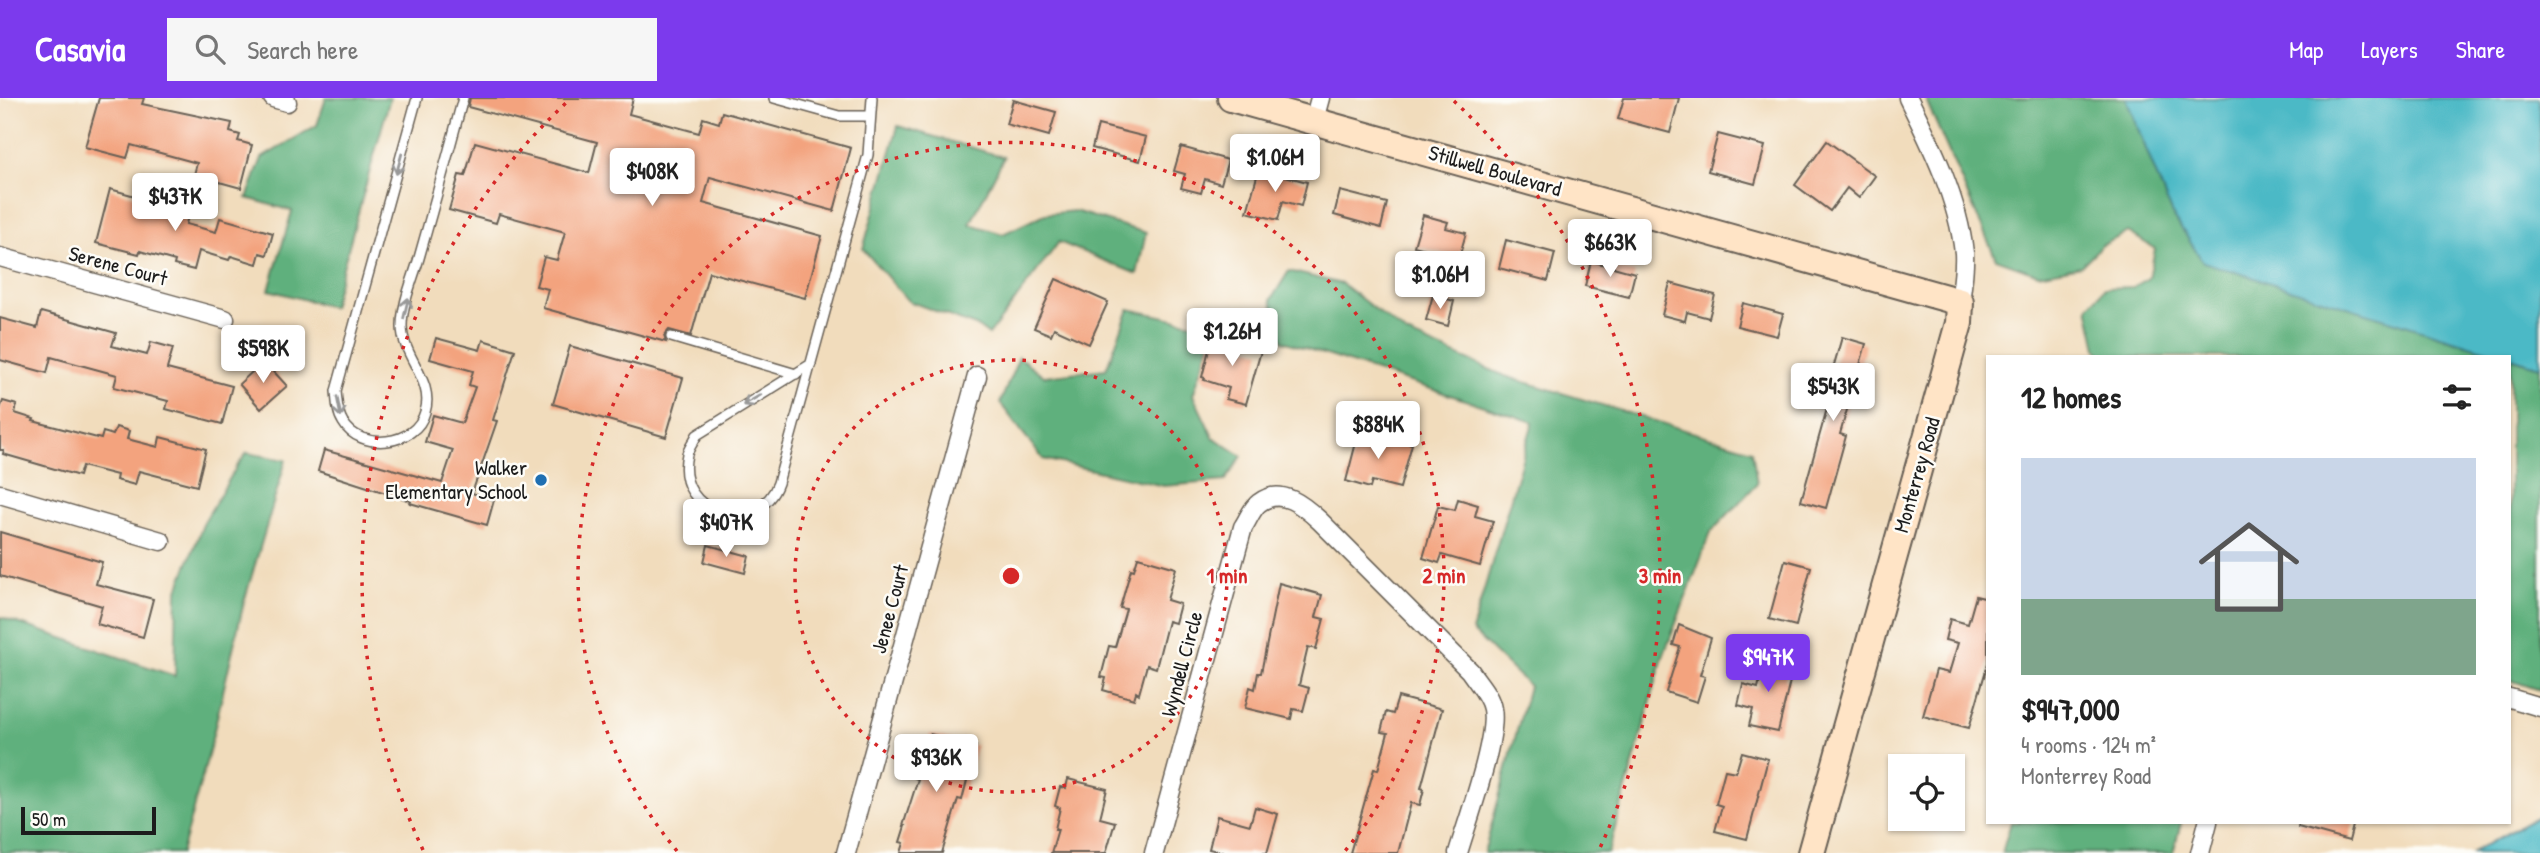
<!DOCTYPE html>
<html lang="en">
<head>
<meta charset="utf-8">
<style>
  body { margin:0; font-family:"Patrick Hand",sans-serif; background:#f6f6f6; color:#222; height:100vh; display:flex; flex-direction:column; font-size:26px; white-space:nowrap }
  * { box-sizing:border-box; margin:0 }
  p { font-size:23px; color:#767676 }
  .icon { flex:none; width:38px; height:38px; fill:none; stroke:currentColor; stroke-width:2; stroke-linecap:round; stroke-linejoin:round }
  .map { position:relative; flex:1; overflow:hidden }
  .drawer { position:absolute; left:1986px; top:257px; width:525px; height:469px; display:flex; flex-direction:column; background:#fff; border-radius:0px; box-shadow:0 2px 5px #0004 }
  .drawer>* { flex:none }
  .buttons { position:absolute; left:1888px; top:656px; display:grid; gap:14px }
  .buttons a { display:grid; place-items:center; width:77px; height:77px; border-radius:0px; background:#fff; box-shadow:0 2px 5px #0004; font-size:35px }
  .scale { position:absolute; left:21px; bottom:18px; width:135px; box-sizing:border-box; padding-left:7px; border:4px solid #1c1c1c; border-top:0; font-size:19px; line-height:24px; white-space:nowrap; color:#1c1c1c; -webkit-text-stroke:5px #fdfcf7; paint-order:stroke }
  .price { position:absolute; translate:-50% -60px; padding:0 16px; border-radius:7px; background:#fff; color:#222; font-size:23px; line-height:46px; filter:drop-shadow(0 2px 4px #0008) }
  .price::after { content:''; position:absolute; left:50%; top:42px; width:21px; height:16px; margin-left:-10px; background:inherit; clip-path:polygon(0 0,100% 0,50% 100%) }
  .price.current { background:#7c3aed; color:#fff }
  ul { padding:0; list-style:none }
  li { display:grid; align-content:center; gap:14px; height:371px; padding:0 35px }
  li+li { border-top:2px solid #e0e0e0 }
  li span { display:grid; place-items:center; height:217px; border-radius:0px; color:#555 }
  li>.icon { margin-inline-start:auto }
  span .icon { width:126px; height:126px; fill:#fffc; stroke-width:1 }
  li b { font-size:30px }
  h2 { display:flex; justify-content:space-between; align-items:center; height:84px; padding:0 35px; font-size:30px }
  header { display:flex; align-items:center; gap:42px; box-sizing:border-box; height:98px; padding:0 35px; background:#7c3aed; color:#fff }
  header strong { font-size:33px }
  nav { display:flex; gap:38px; margin-inline-start:auto; font-size:24px }
  .search { width:490px; height:63px; background:#f6f6f6; display:flex; align-items:center; gap:18px; box-sizing:border-box; padding:0 24px; border-radius:0px; color:#767676; font-size:26px }
  .map>svg:first-child { display:block }
  .forest { fill:#5fb07d; stroke:#3e664c; stroke-width:2 }
  .water { fill:#4bb9c6; stroke:#346a71; stroke-width:2 }
  .building { fill:#f3a37e }
  .lines { fill:none; stroke-linecap:round; stroke-linejoin:round }
  .lane-casing { stroke:#675f54; stroke-width:12 }
  .street-casing { stroke:#675f54; stroke-width:21 }
  .secondary-casing { stroke:#675f54; stroke-width:30 }
  .lane { stroke:#fff; stroke-width:9 }
  .street { stroke:#fff; stroke-width:18 }
  .secondary { stroke:#ffe4c6; stroke-width:26 }
  .oneway { stroke:#999 }
  .ring { fill:none; stroke:#d62828; stroke-width:3.5; stroke-dasharray:3.5 7 }
  .poi-dot { fill:#1f6fb2; stroke:#fdfcf7; stroke-width:2.5 }
  .labels { text-anchor:middle; stroke-width:5; stroke-linejoin:round; paint-order:stroke }
  .street-label { font-size:21px; fill:#1c1c1c; stroke:#fdfcf7 }
  .poi-label { font-size:21px; fill:#1c1c1c; stroke:#fdfcf7; text-anchor:end }
  .centre { fill:#d62828; stroke:#fdfcf7; stroke-width:3.5 }
  .ring-label { font-size:21px; text-anchor:middle; font-weight:bold; fill:#d62828; stroke:#fdfcf7; stroke-width:5; stroke-linejoin:round; paint-order:stroke }
</style>
</head>
<body>
<header>
<strong>Casavia</strong>
<div class="search"><svg class="icon" aria-label="search" viewBox="0 0 24 24"><circle cx="10" cy="10" r="6"/><path d="M15 15l6 6"/></svg>Search here</div>
<nav><a>Map</a><a>Layers</a><a>Share</a></nav>
</header>
<div class="map">
<svg width="2540" height="755" viewBox="0 0 2540 755">
  <rect width="100%" height="100%" fill="#fdfcf7"/>
  <filter id="ink" filterUnits="userSpaceOnUse"><feTurbulence type="fractalNoise" baseFrequency=".0143" numOctaves="2"/><feDisplacementMap in="SourceGraphic" scale="14" xChannelSelector="R" yChannelSelector="G"/><feConvolveMatrix kernelMatrix="1 2 1 2 8 2 1 2 1" color-interpolation-filters="sRGB"/></filter>
  <filter id="wash" filterUnits="userSpaceOnUse"><feTurbulence type="fractalNoise" baseFrequency=".00686" numOctaves="4" result="noise"/><feDisplacementMap in="SourceGraphic" scale="28" xChannelSelector="R" yChannelSelector="G"/><feGaussianBlur stdDeviation="1.57" result="paint"/><feColorMatrix in="noise" values="0 0 0 0 0 0 0 0 0 0 0 0 0 0 0 0 0 1.4 0 .05"/><feComposite in="paint" operator="in"/></filter>
  <g filter="url(#wash)">
    <rect width="100%" height="100%" fill="#f1dcbc"/>
    <g class="forest">
      <path d="M326,0H390L332,209L269,192L292,113L247,100L262,60L317,27Z"/>
      <path d="M1925,0H2126L2171,114L2203,163L2507,259H2103L2097,250L2088,209L2105,190L2133,189L2149,180L2155,151L2128,134L2101,148L2081,168L2038,176L1996,161Z"/>
      <path d="M898,28L1004,59L970,126L1003,136L1045,116L1075,113L1146,135L1137,176L1059,144L989,237L978,229L908,203L863,151Z"/>
      <path d="M1289,173L1342,186L1407,236L1505,278L1752,352L1757,386L1711,434L1663,559L1608,755H1484L1529,588L1472,533L1533,324L1283,243L1271,202Z"/>
      <path d="M1129,211L1215,230L1193,297L1213,339L1242,358L1225,383L1164,388L1043,361L1000,305L1019,259L1044,278L1106,271Z"/>
      <path d="M2510,260L2540,269V592L2510,582Z"/>
      <path d="M247,355L286,362L244,504L209,654L181,755H0V519L175,578L177,494L204,424L237,368Z"/>
      <path d="M2011,724H2181V725L2173,755H2002Z"/>
    </g>
    <g class="water">
      <path d="M2126,0H2540V269L2203,164L2171,114Z"/>
      <path d="M2540,717V755H2471Z"/>
    </g>
    <g id="blocks">
      <g class="building">
        <path d="M99,0H144L142,6L232,25L230,34L240,37L238,43L252,47L241,90L194,77L197,65L131,47L127,60L85,49Z"/>
        <path d="M470,0H633L629,16L699,35L703,20L719,25L722,14L851,50L834,113L710,79L703,105L822,138L805,200L709,174L691,238L669,232L664,238L666,244L543,210L548,191L536,188L544,159L557,162L565,134L499,116L496,125L449,112L459,77L465,78L475,44L589,75L597,44L468,9Z"/>
        <path d="M1624,0H1679L1670,35L1618,21Z"/>
        <path d="M1013,2L1056,14L1049,38L1006,26Z"/>
        <path d="M1098,27L1146,39L1140,63L1092,50Z"/>
        <path d="M1718,36L1765,48L1755,86L1708,73Z"/>
        <path d="M1827,43L1875,78L1859,100L1847,90L1830,113L1795,87Z"/>
        <path d="M1181,49L1228,62L1221,86L1205,81L1201,95L1181,90L1185,76L1174,73Z"/>
        <path d="M1259,71L1307,84L1301,108L1283,103L1278,122L1247,114Z"/>
        <path d="M110,91L153,103L152,107L188,118L186,126L216,134L220,120L273,135L267,157L260,155L257,166L231,158L229,162L199,153L194,172L174,167L175,163L140,153L139,156L96,145Z"/>
        <path d="M1340,93L1387,105L1381,130L1334,117Z"/>
        <path d="M1423,117L1448,124L1446,130L1466,135L1459,160L1414,148Z"/>
        <path d="M1506,142L1555,155L1548,183L1499,170Z"/>
        <path d="M1591,163L1635,175L1629,199L1585,188Z"/>
        <path d="M1056,181L1108,204L1089,246L1054,230L1051,237L1034,230Z"/>
        <path d="M1670,185L1715,197L1709,220L1687,214L1685,223L1662,217Z"/>
        <path d="M1433,197L1454,203L1448,228L1426,222Z"/>
        <path d="M1743,205L1783,216L1777,238L1737,228Z"/>
        <path d="M41,214L116,235L112,248L147,257L151,244L173,250L167,271L232,288L222,326L166,311L168,303L114,289L117,277L51,259L47,275L0,262V220L37,230Z"/>
        <path d="M1842,239L1866,246L1840,336L1846,338L1826,410L1801,403L1828,307L1823,305Z"/>
        <path d="M436,240L480,252L483,242L515,252L493,322L497,323L472,395L494,402L487,427L410,405L411,403L318,373L324,352L442,385L453,352L425,344L433,317L462,325L475,289L469,287L473,273L430,261Z"/>
        <path d="M1212,240L1261,253L1246,306L1226,301L1229,290L1204,282L1205,280L1202,279Z"/>
        <path d="M570,248L683,280L666,339L553,306Z"/>
        <path d="M264,263L287,288L261,311L239,286Z"/>
        <path d="M3,303L17,307L15,315L34,321L33,323L101,341L103,334L113,337L116,329L129,333L127,341L158,349L160,339L206,351L197,388L139,373L135,387L116,382L117,377L82,368L79,378L3,356L4,352H0V311Z"/>
        <path d="M1359,333L1412,346L1400,390L1372,383L1370,390L1346,383Z"/>
        <path d="M1458,401L1478,407L1475,418L1493,423L1480,468L1442,457L1439,465L1423,460L1438,408L1455,412Z"/>
        <path d="M0,434L102,464L96,486L153,501L143,539L97,526L102,508L0,478Z"/>
        <path d="M708,447L749,458L745,475L704,464Z"/>
        <path d="M1138,459L1176,470L1167,502L1180,506L1175,525L1168,523L1156,570L1147,567L1139,596L1136,594L1134,601L1103,592L1106,580L1101,579L1109,548L1115,549L1126,511L1120,510L1131,471L1134,472Z"/>
        <path d="M1785,462L1811,469L1796,528L1769,521Z"/>
        <path d="M1279,485L1322,497L1316,519L1324,521L1316,551L1308,549L1299,587L1309,590L1303,613L1293,611L1291,621L1245,610L1250,589L1255,591L1258,575H1261Z"/>
        <path d="M1976,498L1988,501V565L1969,630L1923,618L1936,572L1949,575L1958,545L1945,542L1950,521L1968,526Z"/>
        <path d="M1679,527L1711,540L1700,577L1705,578L1697,604L1666,594L1680,549L1673,547Z"/>
        <path d="M1767,553L1791,559L1785,582L1790,583L1778,634L1749,628L1753,611L1738,607L1743,586L1758,590Z"/>
        <path d="M1398,599L1442,611L1421,690L1424,691L1420,707L1411,705L1398,755H1350L1374,671L1378,672L1388,635L1381,634L1386,614L1393,616Z"/>
        <path d="M930,636L976,648L962,702L958,701L942,755H901L904,745L900,744L905,728H903L918,681L915,680L924,646L927,647Z"/>
        <path d="M1742,654L1768,661L1747,741L1715,733L1722,708L1716,706L1725,672L1736,674Z"/>
        <path d="M1068,681L1107,691L1100,720L1115,724L1106,755H1051L1058,731H1055L1060,710L1055,708L1060,689L1066,690Z"/>
        <path d="M1255,709L1278,716L1267,755H1225L1209,751L1217,718L1250,727Z"/>
        <path d="M2299,724H2354L2349,743L2298,729Z"/>
      </g>
    </g>
  </g>
  <g filter="url(#ink)">
    <use href="#blocks" fill-opacity="0" stroke="#675f54" stroke-width="2"/>
    <g class="lines">
      <defs>
        <g id="lane">
          <path d="M417,0L336,293C337,303 337,315 343,324C360,354 416,348 425,314C435,283 402,259 402,228C402,206 413,181 419,160C434,107 449,53 463,0"/>
          <path d="M774,0L839,18H869"/>
          <path d="M671,239L796,276"/>
          <path d="M811,266L697,337C694,343 689,350 687,356C673,419 759,438 778,385L868,57L872,0"/>
        </g>
        <g id="street">
          <path d="M273,0L287,4"/>
          <path d="M1908,0C1932,48 1958,101 1964,155C1965,171 1962,189 1960,204"/>
          <path d="M1314,22L1320,0"/>
          <path d="M0,159L225,221"/>
          <path d="M0,396L161,443"/>
          <path d="M2510,600L2540,609"/>
          <path d="M846,755L977,278"/>
          <path d="M1154,755L1243,429C1248,422 1252,410 1259,405C1281,388 1304,408 1320,423L1470,573C1477,584 1490,597 1492,611C1498,639 1467,724 1458,755"/>
          <path d="M2200,755L2208,724"/>
        </g>
        <path id="secondary" d="M1231,0L1960,204L1959,225L1811,755"/>
      </defs>
      <use href="#lane" class="lane-casing"/>
      <use href="#street" class="street-casing"/>
      <use href="#secondary" class="secondary-casing"/>
      <use href="#lane" class="lane"/>
      <use href="#street" class="street"/>
      <use href="#secondary" class="secondary"/>
    </g>
    <defs><path id="oneway-shaft" d="M-6 0H5M1.5-3L5.5 0L1.5 3" fill="none" stroke-width="1.6" stroke-linecap="round" stroke-linejoin="round" transform="scale(1.75)"/></defs>
    <g class="oneway">
      <use href="#oneway-shaft" transform="translate(399 66) rotate(105)"/>
      <use href="#oneway-shaft" transform="translate(406 210) rotate(-77)"/>
      <use href="#oneway-shaft" transform="translate(752 302) rotate(150)"/>
      <use href="#oneway-shaft" transform="translate(339 309) rotate(79)"/>
    </g>
  </g>
  <g class="ring">
    <circle cx="1011" cy="478" r="216"/>
    <path d="M677 753A433 433 0 1 1 1345 753"/>
    <path d="M423 752A649 649 0 0 1 568 3M1454 3A649 649 0 0 1 1599 752"/>
  </g>
  <circle class="poi-dot" cx="541" cy="382" r="7"/>
  <g class="labels">
    <g class="street-label">
      <text transform="translate(1495 73) rotate(16)" y="7">Stillwell Boulevard</text>
      <text transform="translate(118 168) rotate(15)" y="7">Serene Court</text>
      <text transform="translate(1917 377) rotate(-74)" y="7">Monterrey Road</text>
      <text transform="translate(890 511) rotate(-75)" y="7">Jenee Court</text>
      <text transform="translate(1182 566) rotate(-75)" y="7">Wyndell Circle</text>
    </g>
    <g class="poi-label">
      <text x="527" y="377">Walker<tspan x="527" dy="24">Elementary School</tspan></text>
    </g>
  </g>
  <circle cx="1011" cy="478" r="10" class="centre"/>
  <g class="ring-label">
    <text x="1227" y="485">1 min</text>
    <text x="1444" y="485">2 min</text>
    <text x="1660" y="485">3 min</text>
  </g>
</svg>
<div class="buttons">
<a><svg class="icon" aria-label="locate" viewBox="0 0 24 24"><circle cx="12" cy="12" r="6"/><path d="M12 2v4M12 18v4M2 12h4M18 12h4"/></svg></a>
</div>
<div class="scale">50 m</div>
<b class="price" style="left:1275px;top:96px">$1.06M</b>
<b class="price" style="left:652px;top:110px">$408K</b>
<b class="price" style="left:175px;top:135px">$437K</b>
<b class="price" style="left:1610px;top:181px">$663K</b>
<b class="price" style="left:1440px;top:213px">$1.06M</b>
<b class="price" style="left:1232px;top:270px">$1.26M</b>
<b class="price" style="left:263px;top:287px">$598K</b>
<b class="price" style="left:1833px;top:325px">$543K</b>
<b class="price" style="left:1378px;top:363px">$884K</b>
<b class="price" style="left:726px;top:461px">$407K</b>
<b class="price current" style="left:1768px;top:596px">$947K</b>
<b class="price" style="left:936px;top:696px">$936K</b>
<section class="drawer">
<h2>12 homes<svg class="icon" aria-label="filters" viewBox="0 0 24 24"><path d="M4 7h16M4 17h16"/><circle cx="9" cy="7" r="2"/><circle cx="15" cy="17" r="2"/></svg></h2>
<ul>
<li><span style="background:linear-gradient(#c9d6e8 65%,#7fa58c 0)"><svg class="icon" aria-label="home" viewBox="0 0 24 24"><path d="M3 11l9-7 9 7M6 9v11h12V9"/></svg></span><div><b>$947,000</b><p>4 rooms · 124 m²</p><p>Monterrey Road</p></div></li>
</ul>
</section>
</div>
</body>
</html>
